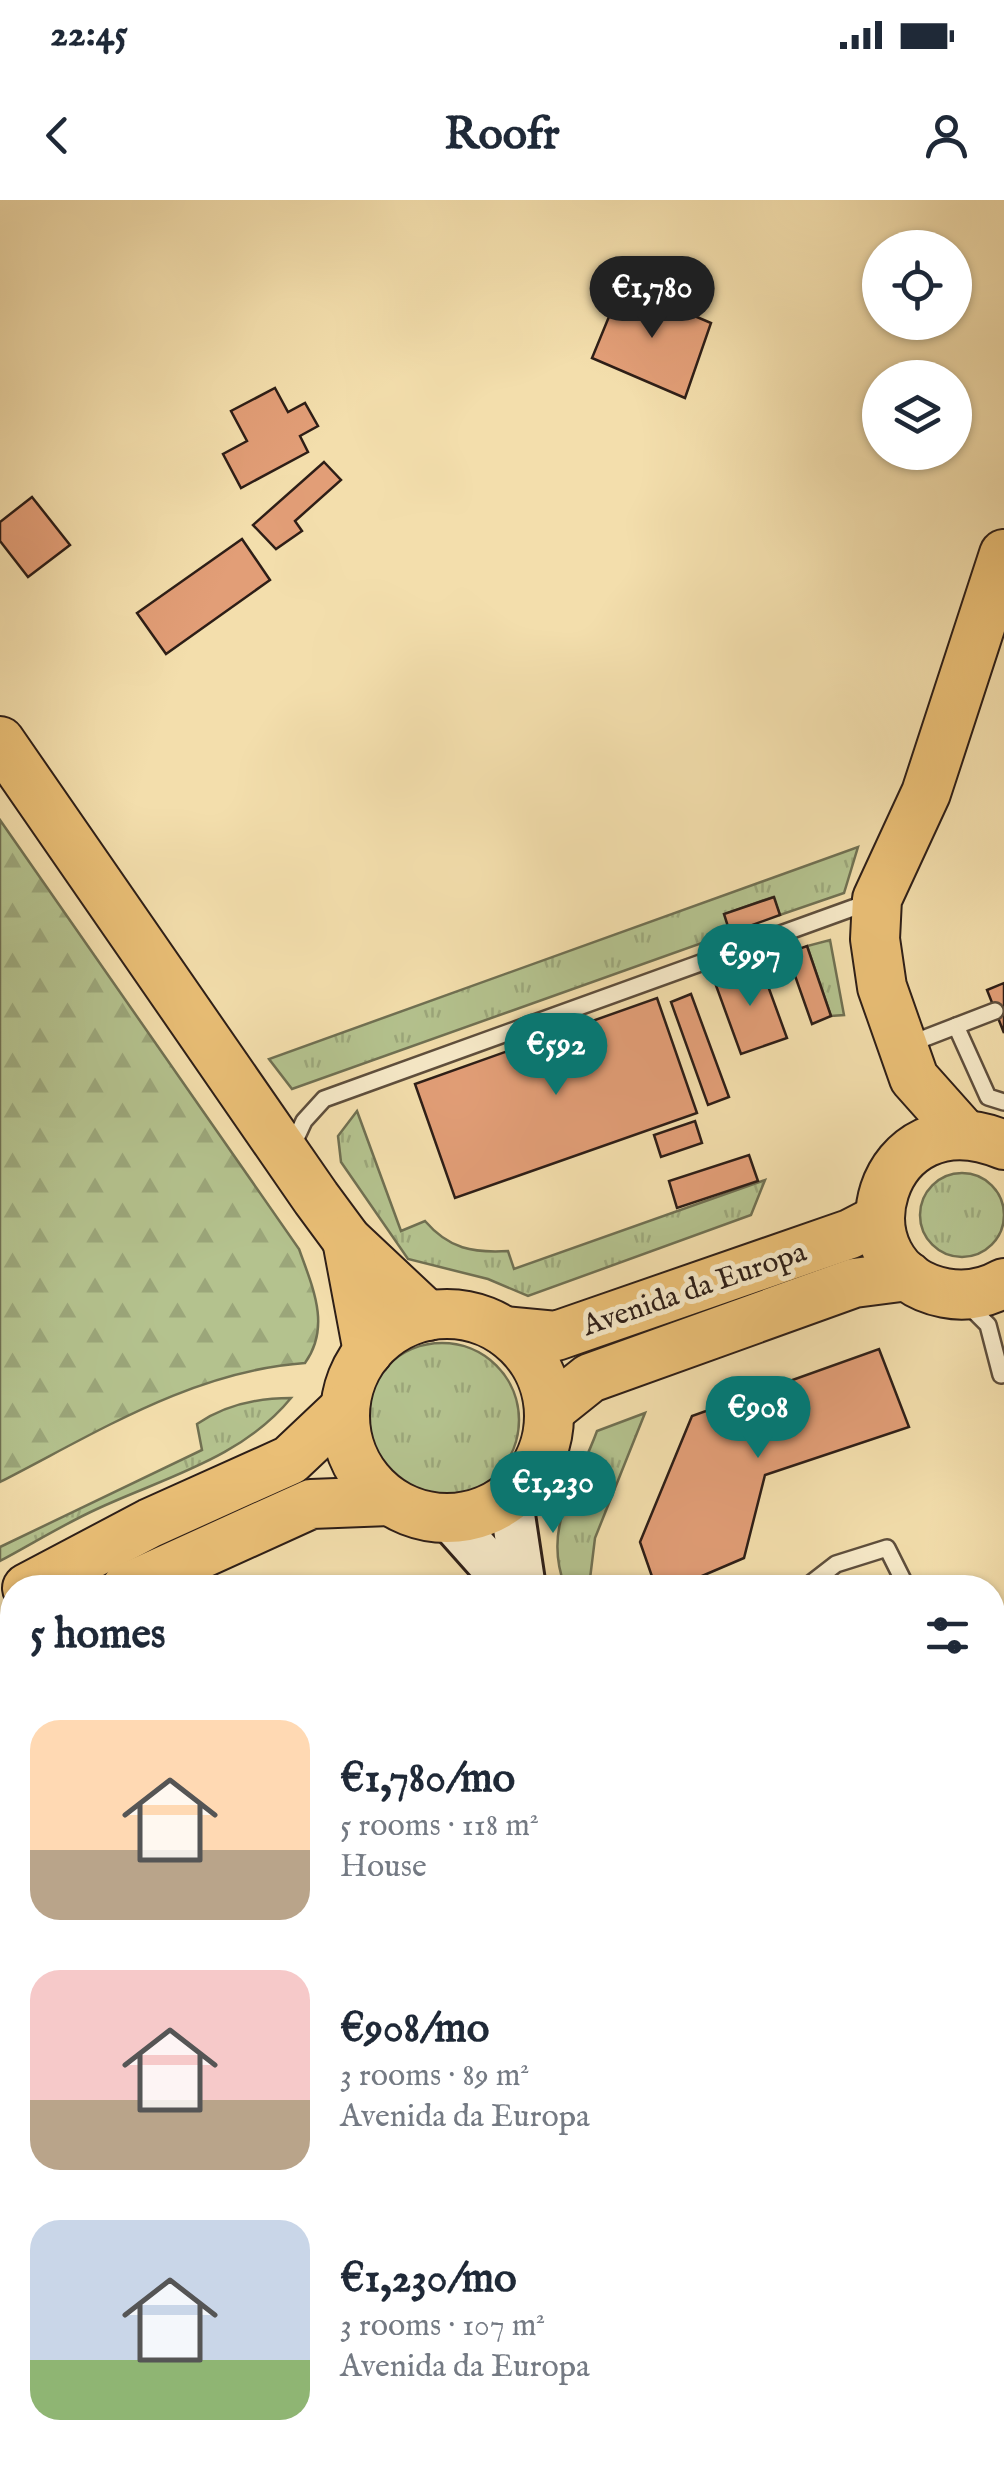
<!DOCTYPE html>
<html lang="en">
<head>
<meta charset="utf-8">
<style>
  body { margin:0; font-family:"IM FELL English",serif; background:#f6f6f7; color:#1f2937; height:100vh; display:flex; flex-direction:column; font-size:38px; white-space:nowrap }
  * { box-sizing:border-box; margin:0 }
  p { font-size:32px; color:#747a83 }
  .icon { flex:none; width:55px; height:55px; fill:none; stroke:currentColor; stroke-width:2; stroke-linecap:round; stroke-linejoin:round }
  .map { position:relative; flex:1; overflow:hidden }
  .drawer { position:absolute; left:0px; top:1375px; width:1005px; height:892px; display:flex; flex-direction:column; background:#fff; border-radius:40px 40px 0 0; box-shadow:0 2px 8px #0004 }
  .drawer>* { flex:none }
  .buttons { position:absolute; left:862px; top:30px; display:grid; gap:20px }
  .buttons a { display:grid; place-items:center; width:110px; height:110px; border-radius:50%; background:#fff; box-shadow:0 2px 8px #0004; font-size:50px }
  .price { position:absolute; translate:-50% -85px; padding:0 22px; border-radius:35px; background:#0f766e; color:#fff; font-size:32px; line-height:65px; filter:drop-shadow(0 2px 5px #0008) }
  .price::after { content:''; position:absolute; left:50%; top:60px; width:30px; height:22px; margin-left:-15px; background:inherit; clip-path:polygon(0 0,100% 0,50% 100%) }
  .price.selected { background:#222; color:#fff }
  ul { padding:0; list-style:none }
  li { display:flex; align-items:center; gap:30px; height:250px; padding:0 30px }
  li span { display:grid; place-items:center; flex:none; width:280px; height:200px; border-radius:30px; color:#555 }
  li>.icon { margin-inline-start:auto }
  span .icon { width:120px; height:120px; fill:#fffc; stroke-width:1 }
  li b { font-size:42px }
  h2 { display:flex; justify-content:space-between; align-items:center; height:120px; padding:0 30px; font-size:42px }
  .status { display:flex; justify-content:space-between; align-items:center; height:70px; padding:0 50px; background:#fff; direction:ltr }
  .status svg { height:28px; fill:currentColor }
  header { display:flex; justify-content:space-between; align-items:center; height:130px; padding:0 30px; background:#fff; font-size:45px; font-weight:800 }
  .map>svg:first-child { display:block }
  .grass { fill:url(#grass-tufts); stroke:#707052; stroke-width:2.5 }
  .forest { fill:url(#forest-firs); stroke:#707052; stroke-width:2.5 }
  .building { fill:#e29e77; stroke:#2d1e17; stroke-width:2.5 }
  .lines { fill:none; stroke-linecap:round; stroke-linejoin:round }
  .lane-casing { stroke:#5e4e3c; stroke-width:20 }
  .street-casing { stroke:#5e4e3c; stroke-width:35 }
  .secondary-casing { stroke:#2d1e17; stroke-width:48 }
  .primary-casing { stroke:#2d1e17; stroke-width:52 }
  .lane { stroke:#f7eac9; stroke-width:15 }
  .street { stroke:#f7eac9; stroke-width:30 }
  .secondary { stroke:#f7eac9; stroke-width:42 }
  .primary { stroke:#eabf76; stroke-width:48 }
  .labels { text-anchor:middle; stroke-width:10; stroke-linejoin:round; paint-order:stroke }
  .street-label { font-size:30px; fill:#2d1e17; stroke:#f7eac9 }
</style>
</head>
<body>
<div class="status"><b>22:45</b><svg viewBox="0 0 49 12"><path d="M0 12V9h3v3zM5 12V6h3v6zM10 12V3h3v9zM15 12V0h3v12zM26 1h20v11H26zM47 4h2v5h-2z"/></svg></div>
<header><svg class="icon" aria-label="back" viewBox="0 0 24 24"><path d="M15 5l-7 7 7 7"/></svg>Roofr<svg class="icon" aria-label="person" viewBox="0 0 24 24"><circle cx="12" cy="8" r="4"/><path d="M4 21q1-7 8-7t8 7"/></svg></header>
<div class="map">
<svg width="1004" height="2267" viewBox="0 0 1004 2267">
  <defs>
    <pattern id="grass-tufts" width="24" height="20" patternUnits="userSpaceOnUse" patternTransform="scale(2.5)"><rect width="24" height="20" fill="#b4c28e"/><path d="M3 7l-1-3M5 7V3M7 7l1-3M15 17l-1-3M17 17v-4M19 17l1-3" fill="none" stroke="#9ba67a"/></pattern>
    <pattern id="forest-firs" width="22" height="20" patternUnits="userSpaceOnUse" patternTransform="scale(2.5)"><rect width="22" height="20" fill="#b4c28e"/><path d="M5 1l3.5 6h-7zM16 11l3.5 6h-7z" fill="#9ba67a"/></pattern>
  </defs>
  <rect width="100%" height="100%" fill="#f3deac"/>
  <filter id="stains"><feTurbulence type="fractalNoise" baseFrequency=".002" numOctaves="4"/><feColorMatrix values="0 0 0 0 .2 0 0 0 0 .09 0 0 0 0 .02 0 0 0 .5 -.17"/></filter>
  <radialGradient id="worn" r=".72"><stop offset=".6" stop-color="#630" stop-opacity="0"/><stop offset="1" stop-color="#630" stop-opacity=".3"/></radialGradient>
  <g class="grass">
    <path d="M858,647L844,693L780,715L773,697L725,714L730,733L292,889L269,859Z"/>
    <path d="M830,740L844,815L831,816L807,746Z"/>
    <path d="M357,911L401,1031L425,1021C449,1049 473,1053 508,1051L514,1069L765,980L751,1015L528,1096L488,1079L408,1059L341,962L338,936Z"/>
    <circle cx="962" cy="1015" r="42"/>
    <circle cx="442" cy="1220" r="77"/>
    <path d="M291,1198C242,1258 166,1277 97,1309C64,1324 32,1344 0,1361V1347L202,1250L197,1224C225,1205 257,1198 291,1198Z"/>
    <path d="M645,1213L595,1338L589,1387H565C542,1325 576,1289 597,1231Z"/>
  </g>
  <g class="forest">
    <path d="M0,620L299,1049C313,1088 331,1127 305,1163C193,1171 98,1232 0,1282Z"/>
    <path d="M12,1501V1764L0,1762V1509Z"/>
    <path d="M12,2077V2255H751L752,2267H0V2101L5,2082Z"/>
  </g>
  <g class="building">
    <path d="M622,85L711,123L685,198L592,158Z"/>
    <path d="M275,188L288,212L305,203L318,226L300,236L308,252L241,288L223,254L247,241L231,211Z"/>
    <path d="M324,262L341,280L295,321L302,331L276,349L253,325Z"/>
    <path d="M32,297L70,345L28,377L0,341V322Z"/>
    <path d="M242,339L270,380L166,454L137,413Z"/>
    <path d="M774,697L780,715L730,733L724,714Z"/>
    <path d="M807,746L831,816L812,824L787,753Z"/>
    <path d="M760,764L787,838L741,854L714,780Z"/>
    <path d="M1004,783V833L987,790Z"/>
    <path d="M691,794L729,897L708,905L671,802Z"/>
    <path d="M657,798L697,913L455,998L415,884Z"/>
    <path d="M695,921L702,943L661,957L654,935Z"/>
    <path d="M749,955L758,981L677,1008L669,981Z"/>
    <path d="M879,1149L909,1227L765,1275L744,1358L674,1388H656L640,1342L692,1216Z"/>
    <path d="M0,1793L12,1798V2025L0,2028Z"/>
    <path d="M1004,1830V1917L992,1920V1833Z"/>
    <path d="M1004,1965V2006L992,2008V1968Z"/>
  </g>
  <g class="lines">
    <defs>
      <g id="lane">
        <path d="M956,826L988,897L1004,902"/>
        <path d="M907,845L995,811"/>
        <path d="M292,947L304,921L324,899L872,701"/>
        <path d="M965,1102L988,1125L1001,1175"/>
        <path d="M805,1388L836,1364L887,1348L907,1388"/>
        <path d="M992,1604L1004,1633"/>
        <path d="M992,1712L1004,1707"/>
        <path d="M992,1775L1004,1771"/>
      </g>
      <g id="street">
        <path d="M0,1775L12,1779"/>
        <path d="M0,2043L12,2042"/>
        <path d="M763,2255L764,2267"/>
      </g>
      <g id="secondary">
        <path d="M510,1295L524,1388"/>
        <path d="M447,1316L511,1388"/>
        <path d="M919,2255L925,2267"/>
      </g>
      <g id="primary">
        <path d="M0,541L316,998L347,1040L428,1116"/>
        <path d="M963,933L914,878L882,787L875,739L877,699L926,593L1004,354"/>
        <path d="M1004,945C878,892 831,1071 945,1093C965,1097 986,1093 1004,1083"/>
        <path d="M347,1040L368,1152"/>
        <circle cx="447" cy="1216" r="102"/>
        <path d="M504,1131L556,1136L850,1034L879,1019"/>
        <path d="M550,1210L590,1178L854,1083L908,1076"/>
        <path d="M27,1388L150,1323L290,1260L344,1209"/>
        <path d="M126,1388L311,1304L389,1301"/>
        <path d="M0,1453L12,1446"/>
      </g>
    </defs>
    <use href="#lane" class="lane-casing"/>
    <use href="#street" class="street-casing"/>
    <use href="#secondary" class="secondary-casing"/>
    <use href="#primary" class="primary-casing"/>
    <use href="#lane" class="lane"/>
    <use href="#street" class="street"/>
    <use href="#secondary" class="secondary"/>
    <use href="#primary" class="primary"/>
  </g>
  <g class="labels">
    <g class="street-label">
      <text transform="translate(694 1088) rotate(-19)" y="10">Avenida da Europa</text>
    </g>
  </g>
  <rect width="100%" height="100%" filter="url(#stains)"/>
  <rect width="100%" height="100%" fill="url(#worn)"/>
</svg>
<div class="buttons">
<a><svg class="icon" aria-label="locate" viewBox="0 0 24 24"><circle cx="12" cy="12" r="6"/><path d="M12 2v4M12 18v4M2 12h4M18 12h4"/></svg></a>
<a><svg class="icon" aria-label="layers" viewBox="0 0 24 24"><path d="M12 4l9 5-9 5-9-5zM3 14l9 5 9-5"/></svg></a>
</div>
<b class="price selected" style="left:652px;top:141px">€1,780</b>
<b class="price" style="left:750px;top:809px">€997</b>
<b class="price" style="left:556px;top:898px">€592</b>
<b class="price" style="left:758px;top:1261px">€908</b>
<b class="price" style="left:553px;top:1336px">€1,230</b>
<section class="drawer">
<h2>5 homes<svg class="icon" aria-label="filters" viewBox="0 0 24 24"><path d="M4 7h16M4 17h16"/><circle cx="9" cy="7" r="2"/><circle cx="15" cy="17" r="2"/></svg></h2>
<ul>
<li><span style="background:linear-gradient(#ffd9b3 65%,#b9a48a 0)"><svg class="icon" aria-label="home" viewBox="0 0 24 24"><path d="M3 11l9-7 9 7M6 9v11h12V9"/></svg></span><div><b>€1,780/mo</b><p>5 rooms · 118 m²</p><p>House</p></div></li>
<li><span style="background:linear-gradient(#f6c9c9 65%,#b9a48a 0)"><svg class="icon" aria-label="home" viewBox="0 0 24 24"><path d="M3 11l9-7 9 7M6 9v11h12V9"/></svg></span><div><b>€908/mo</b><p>3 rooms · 89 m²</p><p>Avenida da Europa</p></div></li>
<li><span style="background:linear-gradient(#c9d6e8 70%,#8fb573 0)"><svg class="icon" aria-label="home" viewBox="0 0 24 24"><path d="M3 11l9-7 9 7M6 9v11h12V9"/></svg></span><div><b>€1,230/mo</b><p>3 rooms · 107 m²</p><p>Avenida da Europa</p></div></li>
</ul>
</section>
</div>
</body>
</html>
